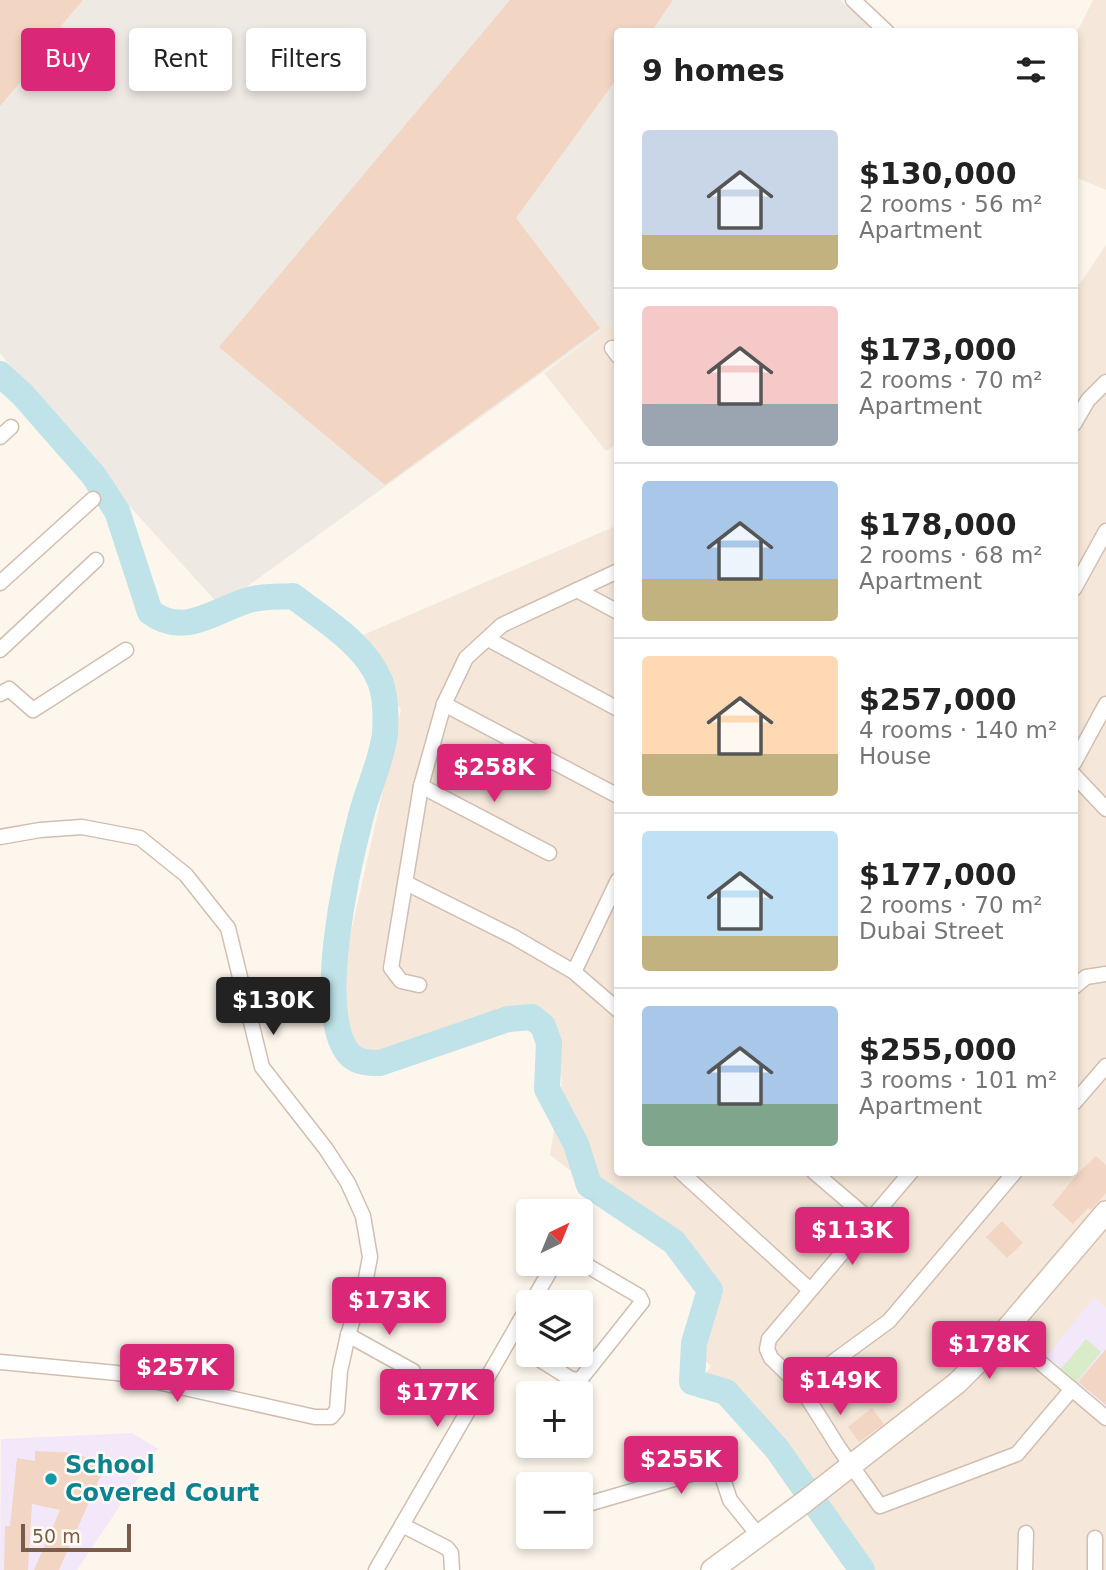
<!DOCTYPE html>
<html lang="en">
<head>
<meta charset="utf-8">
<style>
  body { margin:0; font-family:"DejaVu Sans",sans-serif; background:#f2f2f2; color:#222; height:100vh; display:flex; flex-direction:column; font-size:26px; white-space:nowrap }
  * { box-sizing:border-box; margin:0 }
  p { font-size:23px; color:#767676 }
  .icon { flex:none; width:38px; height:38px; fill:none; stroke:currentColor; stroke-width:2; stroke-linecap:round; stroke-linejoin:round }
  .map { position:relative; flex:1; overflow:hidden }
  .side { position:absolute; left:614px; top:28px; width:464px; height:1148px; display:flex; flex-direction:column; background:#fff; border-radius:7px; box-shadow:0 4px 10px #0003 }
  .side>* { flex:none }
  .top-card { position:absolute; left:21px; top:28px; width:488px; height:63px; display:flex; gap:14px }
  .needle { width:46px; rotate:43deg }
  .buttons { position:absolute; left:516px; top:1199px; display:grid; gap:14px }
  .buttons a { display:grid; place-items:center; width:77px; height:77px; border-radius:7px; background:#fff; box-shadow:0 4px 10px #0003; font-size:35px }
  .scale { position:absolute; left:21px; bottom:18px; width:110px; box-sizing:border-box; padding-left:7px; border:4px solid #7a5c4d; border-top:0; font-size:19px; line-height:24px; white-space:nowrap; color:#7a5c4d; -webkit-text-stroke:5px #fffaf3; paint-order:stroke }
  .price { position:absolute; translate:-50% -60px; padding:0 16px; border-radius:7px; background:#db2777; color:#fff; font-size:23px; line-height:46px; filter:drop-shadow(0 2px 4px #0008) }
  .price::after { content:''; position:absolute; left:50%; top:42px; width:21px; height:16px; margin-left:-10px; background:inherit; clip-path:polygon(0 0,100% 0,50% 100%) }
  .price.selected { background:#222; color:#fff }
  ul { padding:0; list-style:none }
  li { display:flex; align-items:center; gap:21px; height:175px; padding:0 28px }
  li+li { border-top:2px solid #e0e0e0 }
  li span { display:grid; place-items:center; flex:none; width:196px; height:140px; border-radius:7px; color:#555 }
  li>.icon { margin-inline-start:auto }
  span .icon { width:84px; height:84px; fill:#fffc; stroke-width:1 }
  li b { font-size:30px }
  h2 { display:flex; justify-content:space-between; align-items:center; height:84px; padding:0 28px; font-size:30px }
  .tag { padding:0 24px; border-radius:7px; background:#fff; box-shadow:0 4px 10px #0003; font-size:24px; line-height:63px }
  .tag.selected { background:#db2777; color:#fff }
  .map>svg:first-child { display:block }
  .residential { fill:#f5e8da }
  .industrial { fill:#efe9e4 }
  .education { fill:#f3e8fa }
  .green { fill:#d8ecc9 }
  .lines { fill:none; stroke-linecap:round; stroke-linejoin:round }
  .river { stroke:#bfe3e8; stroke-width:26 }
  .building { fill:#f3d5c3 }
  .street-casing { stroke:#d1beb0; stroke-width:17 }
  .secondary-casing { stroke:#d6c0b0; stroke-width:24 }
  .street { stroke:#fff; stroke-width:14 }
  .secondary { stroke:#fff; stroke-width:21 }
  .culture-dot { fill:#0f9aa8; stroke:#fffaf3; stroke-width:2.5 }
  .labels { text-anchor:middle; stroke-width:5; stroke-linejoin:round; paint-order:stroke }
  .culture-label { font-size:24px; font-weight:bold; fill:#0d838f; stroke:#fffaf3; text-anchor:start }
</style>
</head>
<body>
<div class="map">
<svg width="1106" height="1570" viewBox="0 0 1106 1570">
  <rect width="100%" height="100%" fill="#fdf6ec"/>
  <g class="residential">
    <path d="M1093,0H1106V190L1075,177V32L1079,28Z"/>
    <path d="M1106,245V1570H872L871,1560L820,1505L751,1416L722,1395H690L711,1366L691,1348L711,1328L723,1288L550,1155L562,1080L553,1042L544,1025L531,1016L507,1017L370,1064L357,1057L349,1046L341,1015L345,959L401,710L356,638L618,525V1172H1074V292Z"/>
    <path d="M618,318V443L606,451L544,373Z"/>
  </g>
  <path class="industrial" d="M0,0H840L875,31L618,32V318L220,606L78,449L0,353Z"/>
  <g class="education">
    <path d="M1094,1298L1106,1308V1411L1044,1359Z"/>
    <path d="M132,1433L158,1449L77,1570H0L1,1439Z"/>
  </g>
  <path class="green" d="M1086,1339L1101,1352L1075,1384L1059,1371Z"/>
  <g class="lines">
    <path class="river" d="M0,374L23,395L94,476L117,511L150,612C185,638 214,610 249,600C262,596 279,597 293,596C324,620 365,644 380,681C386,696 386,718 385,734C381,763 368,788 361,816C348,865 313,1016 350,1055C358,1063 370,1063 380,1063L508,1019L532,1017L543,1026L549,1043L547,1089L576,1144L589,1185L674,1242L710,1290L694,1343L692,1382L726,1392L777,1449L862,1570"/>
  </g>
  <g class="building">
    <path d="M0,0H83L60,27L64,30L0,106Z"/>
    <path d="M510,0H673L651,32H618V77L516,218L600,328L385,485L219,347Z"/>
    <path d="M1096,1156L1106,1165V1193L1091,1210L1088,1208L1073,1224L1052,1205L1080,1171Z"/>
    <path d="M1002,1221L1023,1243L1007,1258L986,1237Z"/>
    <path d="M1106,1349V1405L1078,1382Z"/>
    <path d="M872,1408L884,1424L859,1442L848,1427Z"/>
    <path d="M35,1451L76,1453L105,1466L59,1570H34L60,1510L32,1504L28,1570H4L5,1526H10L17,1458L35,1461Z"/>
  </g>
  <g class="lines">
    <defs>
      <g id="street">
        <path d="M853,0L887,32"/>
        <path d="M612,348L618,356"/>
        <path d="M1074,424L1088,400L1106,382"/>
        <path d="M0,437L11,427"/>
        <path d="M0,583L93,499"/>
        <path d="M1074,589L1106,531"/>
        <path d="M577,590L618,612"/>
        <path d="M488,639L618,709"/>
        <path d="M0,650L96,560"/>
        <path d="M0,694L9,689L33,710L126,650"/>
        <path d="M444,704L618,796"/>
        <path d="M1074,763L1106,704"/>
        <path d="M1074,775L1106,809"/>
        <path d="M421,786L549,853"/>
        <path d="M0,837L40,830L82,827L140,838L186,875L228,928L262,1067L326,1149L348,1183L363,1216L370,1257L366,1278L348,1335L340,1371L337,1410L331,1417H315L117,1373L0,1362"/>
        <path d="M406,883L514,937L574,972L618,1010"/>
        <path d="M574,972L618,880"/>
        <path d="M419,985L401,981L391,968L421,786L444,704L466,658L502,625L618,571"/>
        <path d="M1074,987L1086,977L1106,974"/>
        <path d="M1074,1103L1106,1066"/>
        <path d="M681,1172L810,1290"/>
        <path d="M814,1172L869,1219"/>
        <path d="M911,1172L769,1339L767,1349L771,1358L800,1386L839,1448L880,1506L1017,1454L1072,1389"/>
        <path d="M532,1302L554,1264"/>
        <path d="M1004,1332L1106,1418"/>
        <path d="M348,1335L413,1371"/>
        <path d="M531,1354L571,1379L580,1380L642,1302L639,1296L581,1262"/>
        <path d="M800,1386L889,1321L1015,1172"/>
        <path d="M581,1506L715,1467L720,1470L730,1500L759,1536"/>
        <path d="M402,1525L447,1548L451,1553L452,1570"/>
        <path d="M1095,1538V1570"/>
        <path d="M376,1570L528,1307"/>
        <path d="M1025,1570L1026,1533"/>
      </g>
      <path id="secondary" d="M712,1570L803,1503L957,1383L981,1359L1106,1212"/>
    </defs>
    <use href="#street" class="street-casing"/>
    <use href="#secondary" class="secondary-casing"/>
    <use href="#street" class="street"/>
    <use href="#secondary" class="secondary"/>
  </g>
  <circle class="culture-dot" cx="51" cy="1479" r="7"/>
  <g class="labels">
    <g class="culture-label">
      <text x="65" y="1473">School<tspan x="65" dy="28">Covered Court</tspan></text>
    </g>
  </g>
</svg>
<div class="buttons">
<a><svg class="needle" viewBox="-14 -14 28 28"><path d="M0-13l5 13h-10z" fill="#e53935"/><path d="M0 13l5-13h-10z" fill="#767676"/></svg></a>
<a><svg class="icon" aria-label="layers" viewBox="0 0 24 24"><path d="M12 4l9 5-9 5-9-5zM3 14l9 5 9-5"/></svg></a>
<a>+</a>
<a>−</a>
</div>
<div class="scale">50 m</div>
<b class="price" style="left:494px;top:804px">$258K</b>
<b class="price selected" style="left:273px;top:1037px">$130K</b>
<b class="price" style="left:852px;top:1267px">$113K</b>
<b class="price" style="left:389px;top:1337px">$173K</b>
<b class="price" style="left:989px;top:1381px">$178K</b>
<b class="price" style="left:177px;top:1404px">$257K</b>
<b class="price" style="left:840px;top:1417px">$149K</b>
<b class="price" style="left:437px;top:1429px">$177K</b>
<b class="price" style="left:681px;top:1496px">$255K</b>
<div class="top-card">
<a class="tag selected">Buy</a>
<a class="tag">Rent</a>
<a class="tag">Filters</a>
</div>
<section class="side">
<h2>9 homes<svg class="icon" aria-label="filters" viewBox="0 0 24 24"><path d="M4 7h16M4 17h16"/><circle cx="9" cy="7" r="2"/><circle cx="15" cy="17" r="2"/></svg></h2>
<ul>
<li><span style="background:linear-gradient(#c9d6e8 75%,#c2b280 0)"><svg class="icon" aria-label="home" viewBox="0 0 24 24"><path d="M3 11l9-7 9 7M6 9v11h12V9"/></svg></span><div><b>$130,000</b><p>2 rooms · 56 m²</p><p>Apartment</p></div></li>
<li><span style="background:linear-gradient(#f6c9c9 70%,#9aa5b1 0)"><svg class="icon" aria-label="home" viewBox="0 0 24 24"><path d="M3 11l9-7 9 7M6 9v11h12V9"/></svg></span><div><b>$173,000</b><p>2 rooms · 70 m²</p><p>Apartment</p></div></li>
<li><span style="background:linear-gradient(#a9c7e8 70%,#c2b280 0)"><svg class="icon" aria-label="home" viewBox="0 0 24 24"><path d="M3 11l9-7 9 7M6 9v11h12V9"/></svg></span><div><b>$178,000</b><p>2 rooms · 68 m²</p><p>Apartment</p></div></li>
<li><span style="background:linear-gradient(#ffd9b3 70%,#c2b280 0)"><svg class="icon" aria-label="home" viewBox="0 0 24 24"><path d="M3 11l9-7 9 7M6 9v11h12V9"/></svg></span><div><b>$257,000</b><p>4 rooms · 140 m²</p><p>House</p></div></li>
<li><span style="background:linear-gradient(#bfe0f5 75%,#c2b280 0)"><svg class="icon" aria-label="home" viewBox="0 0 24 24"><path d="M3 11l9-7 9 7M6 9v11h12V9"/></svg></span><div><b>$177,000</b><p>2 rooms · 70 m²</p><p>Dubai Street</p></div></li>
<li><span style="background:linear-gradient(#a9c7e8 70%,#7fa58c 0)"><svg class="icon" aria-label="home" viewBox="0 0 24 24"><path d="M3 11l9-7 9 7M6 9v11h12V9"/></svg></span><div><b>$255,000</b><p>3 rooms · 101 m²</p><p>Apartment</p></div></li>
</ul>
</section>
</div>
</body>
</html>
